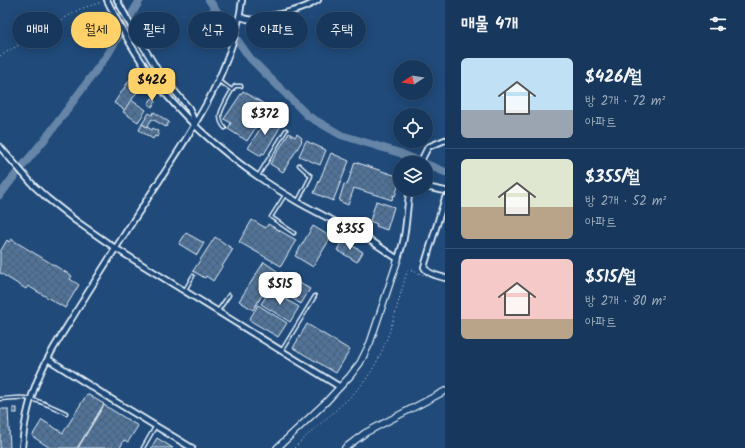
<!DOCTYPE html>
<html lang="ko">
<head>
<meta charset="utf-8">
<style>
  body { margin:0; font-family:Kalam,"Poor Story",sans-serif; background:#203f62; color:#f1f3f6; height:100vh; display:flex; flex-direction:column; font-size:15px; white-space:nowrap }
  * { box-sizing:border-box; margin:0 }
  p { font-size:13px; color:#9eacbb }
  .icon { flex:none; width:22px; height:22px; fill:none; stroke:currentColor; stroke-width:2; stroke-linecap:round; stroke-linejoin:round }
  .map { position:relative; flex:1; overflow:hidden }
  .drawer { display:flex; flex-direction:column; background:#17385c; width:300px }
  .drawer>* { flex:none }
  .top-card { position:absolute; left:12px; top:12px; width:373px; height:36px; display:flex; gap:8px }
  .needle { width:26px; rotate:258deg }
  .controls { position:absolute; left:393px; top:60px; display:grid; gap:8px }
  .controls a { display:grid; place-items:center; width:40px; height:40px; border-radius:50%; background:#17385c; box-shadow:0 2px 10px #0003,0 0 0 1px #365272; font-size:20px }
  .price { position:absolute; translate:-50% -34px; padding:0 9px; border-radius:8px; background:#fff; color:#222; font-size:13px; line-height:26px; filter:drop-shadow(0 1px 2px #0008) }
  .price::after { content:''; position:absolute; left:50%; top:24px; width:12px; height:9px; margin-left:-6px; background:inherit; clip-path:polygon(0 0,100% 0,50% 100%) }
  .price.current { background:#ffd166; color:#111 }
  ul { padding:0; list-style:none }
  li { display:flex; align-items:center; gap:12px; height:100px; padding:0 16px }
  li+li { border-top:1px solid #365272 }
  li span { display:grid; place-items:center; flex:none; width:112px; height:80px; border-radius:6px; color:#555 }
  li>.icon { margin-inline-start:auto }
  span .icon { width:48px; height:48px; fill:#fffc; stroke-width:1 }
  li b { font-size:17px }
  h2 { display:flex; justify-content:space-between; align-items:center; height:48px; padding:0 16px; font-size:17px }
  .pill { padding:0 14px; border-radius:18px; background:#17385c; box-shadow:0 2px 10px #0003,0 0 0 1px #365272; font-size:14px; line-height:36px }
  .pill.current { background:#ffd166; color:#111 }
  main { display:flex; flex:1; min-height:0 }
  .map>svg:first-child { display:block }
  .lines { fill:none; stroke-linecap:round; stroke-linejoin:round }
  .river { stroke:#6685a7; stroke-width:8 }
  .building { fill:url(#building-cross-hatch); stroke:#e8f1f8 }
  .service-casing { stroke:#e8f1f8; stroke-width:5 }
  .minor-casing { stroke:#e8f1f8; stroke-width:8 }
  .tertiary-casing { stroke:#e8f1f8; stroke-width:8 }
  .path { stroke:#e8f1f8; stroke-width:1; stroke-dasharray:1 3; stroke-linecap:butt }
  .service { stroke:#1f4a7a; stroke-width:2 }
  .minor { stroke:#1f4a7a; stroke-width:4.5 }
  .tertiary { stroke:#1f4a7a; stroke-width:5.5 }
</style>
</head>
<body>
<main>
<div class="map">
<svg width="445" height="448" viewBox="0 0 445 448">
  <defs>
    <pattern id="building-cross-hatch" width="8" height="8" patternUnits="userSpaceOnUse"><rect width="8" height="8" fill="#517399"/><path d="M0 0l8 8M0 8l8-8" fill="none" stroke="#4c5e72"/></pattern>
  </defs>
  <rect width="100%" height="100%" fill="#1f4a7a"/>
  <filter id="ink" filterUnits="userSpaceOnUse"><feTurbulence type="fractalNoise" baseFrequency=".025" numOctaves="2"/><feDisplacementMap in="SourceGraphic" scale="8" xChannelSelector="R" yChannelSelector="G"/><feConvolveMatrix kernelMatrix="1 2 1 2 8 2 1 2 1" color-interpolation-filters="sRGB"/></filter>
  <g filter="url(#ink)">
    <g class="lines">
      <g class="river">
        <path d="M209,0L250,58L308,116L341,135L400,153L423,163"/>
        <path d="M426,164L445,172"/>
        <path d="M0,195L12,179L49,134L108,54L140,0"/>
      </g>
    </g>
    <g class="building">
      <path d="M133,75L143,83L142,84L144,85L141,90L139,89L125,110L114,103Z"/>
      <path d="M243,91L269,107L247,141L228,129L231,123L224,119Z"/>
      <path d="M152,98L156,101L152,107L148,104Z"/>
      <path d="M131,100L146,110L138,122L123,112Z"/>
      <path d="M154,112L169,122L166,127L152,119L147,127L142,124L149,113L152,115Z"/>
      <path d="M268,116L282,124L264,154L262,153L261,156L248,148Z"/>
      <path d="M142,124L152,130L153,128L158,131L157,133L159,134L157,137L155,136L153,139L139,130Z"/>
      <path d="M289,133L295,137L297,134L302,138L301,140L302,141L283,172L270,164Z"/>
      <path d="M306,141L326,150L320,165L299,156Z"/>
      <path d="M331,153L349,161L333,201L314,193Z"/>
      <path d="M355,162L400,177V180L395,196L393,195L392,200L354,188L348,205L339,201L344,184L347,185Z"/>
      <path d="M376,201L394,207L387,230L376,226L377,224L370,221Z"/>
      <path d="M252,220L266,228L268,224L296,240L281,266L239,242Z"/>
      <path d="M313,226L331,237L313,267L295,256Z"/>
      <path d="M186,233L204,243L197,255L179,244Z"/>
      <path d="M215,237L233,249L213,281L206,276L205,278L193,271Z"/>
      <path d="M11,239L72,276L70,279L79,285L65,308L28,286L26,289L0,273V252L7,240L9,242Z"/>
      <path d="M343,240L363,252L357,262L337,250Z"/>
      <path d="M264,262L277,271L253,310L239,301Z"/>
      <path d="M281,272L310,289L301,304L272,286Z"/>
      <path d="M270,290L299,307L290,322L261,304Z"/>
      <path d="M258,305L287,323L278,337L249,320Z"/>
      <path d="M307,324L350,350L336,373L293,348Z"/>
      <path d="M87,394L104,404L77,448H50L32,436L42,420L63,433Z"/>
      <path d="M104,405L138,426L128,442L124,440L120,448H78Z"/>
      <rect x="13" y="408" width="4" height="5"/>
      <path d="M0,409H8L10,448H0Z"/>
      <path d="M157,438L173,448H151Z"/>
    </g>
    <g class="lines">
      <defs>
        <g id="service">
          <path d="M218,81L225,85L232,90"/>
          <path d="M225,128C222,125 220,121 220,116C220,111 231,91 235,86H241"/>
          <path d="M258,176L286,130"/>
          <path d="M285,195L271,217L294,233"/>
          <path d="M298,201L311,176L299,165"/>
          <path d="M185,290L193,276"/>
          <path d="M218,311L229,295"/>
          <path d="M282,350L315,296"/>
          <path d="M0,399C8,399 17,397 25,398C40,400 53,407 66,413"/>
          <path d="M143,448L155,427"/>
        </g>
        <g id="minor">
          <path d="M107,0C120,27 135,54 153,78C191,129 243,170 298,202C321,215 345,226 368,239C378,245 388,253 398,259C400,252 403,245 404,237C407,221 407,205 410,189"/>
          <path d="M117,0L131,26L160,74L189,108L195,123"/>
          <path d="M240,17L247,19L253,20C273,15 301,12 318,0"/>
          <path d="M0,147L34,186L47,198L76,221L115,248L340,387"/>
          <path d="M420,163L428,147L445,140"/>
          <path d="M426,187L445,191"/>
          <path d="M445,198L424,267C427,274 438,276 445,278"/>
          <path d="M48,359L111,399L192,448"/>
          <path d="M22,448C24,422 30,396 41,372C51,350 65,330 77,310C101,271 125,233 150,195C189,135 233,73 242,0"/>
        </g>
        <g id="tertiary">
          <path d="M277,448L325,403L350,376L360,363L370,343L398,259"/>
          <path d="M345,448L365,433L445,391"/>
        </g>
      </defs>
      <use href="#service" class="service-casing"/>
      <use href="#minor" class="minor-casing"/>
      <use href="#tertiary" class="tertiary-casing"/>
      <g class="path">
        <path d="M0,56L80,9L102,2"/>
        <path d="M294,448C308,434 323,422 337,409C343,403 350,398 355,392C387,360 394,313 407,272L409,270L424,275"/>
      </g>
      <use href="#service" class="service"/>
      <use href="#minor" class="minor"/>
      <use href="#tertiary" class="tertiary"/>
    </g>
  </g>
</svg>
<div class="controls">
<a><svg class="needle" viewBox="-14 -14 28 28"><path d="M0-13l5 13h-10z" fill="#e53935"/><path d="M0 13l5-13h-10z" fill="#9eacbb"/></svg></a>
<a><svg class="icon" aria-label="locate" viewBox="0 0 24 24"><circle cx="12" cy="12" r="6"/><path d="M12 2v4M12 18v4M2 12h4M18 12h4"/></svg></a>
<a><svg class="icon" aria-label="layers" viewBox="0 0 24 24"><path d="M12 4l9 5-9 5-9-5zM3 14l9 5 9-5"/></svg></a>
</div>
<b class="price current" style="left:152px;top:102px">$426</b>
<b class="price" style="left:265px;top:136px">$372</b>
<b class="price" style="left:350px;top:251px">$355</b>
<b class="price" style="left:280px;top:306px">$515</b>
<div class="top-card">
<a class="pill">매매</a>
<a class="pill current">월세</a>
<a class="pill">필터</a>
<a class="pill">신규</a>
<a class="pill">아파트</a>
<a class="pill">주택</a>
</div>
</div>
<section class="drawer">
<h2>매물 4개<svg class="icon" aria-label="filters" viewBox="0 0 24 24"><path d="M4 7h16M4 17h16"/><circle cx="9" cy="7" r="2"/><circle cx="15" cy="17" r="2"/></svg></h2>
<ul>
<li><span style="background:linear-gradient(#bfe0f5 65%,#9aa5b1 0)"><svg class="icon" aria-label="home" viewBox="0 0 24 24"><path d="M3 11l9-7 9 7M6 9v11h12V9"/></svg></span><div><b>$426/월</b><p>방 2개 · 72 m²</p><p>아파트</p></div></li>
<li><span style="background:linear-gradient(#dfe7d0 60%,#b9a48a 0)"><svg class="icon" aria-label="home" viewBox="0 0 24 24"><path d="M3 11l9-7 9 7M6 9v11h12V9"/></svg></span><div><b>$355/월</b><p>방 2개 · 52 m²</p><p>아파트</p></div></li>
<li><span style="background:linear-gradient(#f6c9c9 75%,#b9a48a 0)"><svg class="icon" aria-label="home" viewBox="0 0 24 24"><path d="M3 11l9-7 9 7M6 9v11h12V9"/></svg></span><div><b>$515/월</b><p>방 2개 · 80 m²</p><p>아파트</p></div></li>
</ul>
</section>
</main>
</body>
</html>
